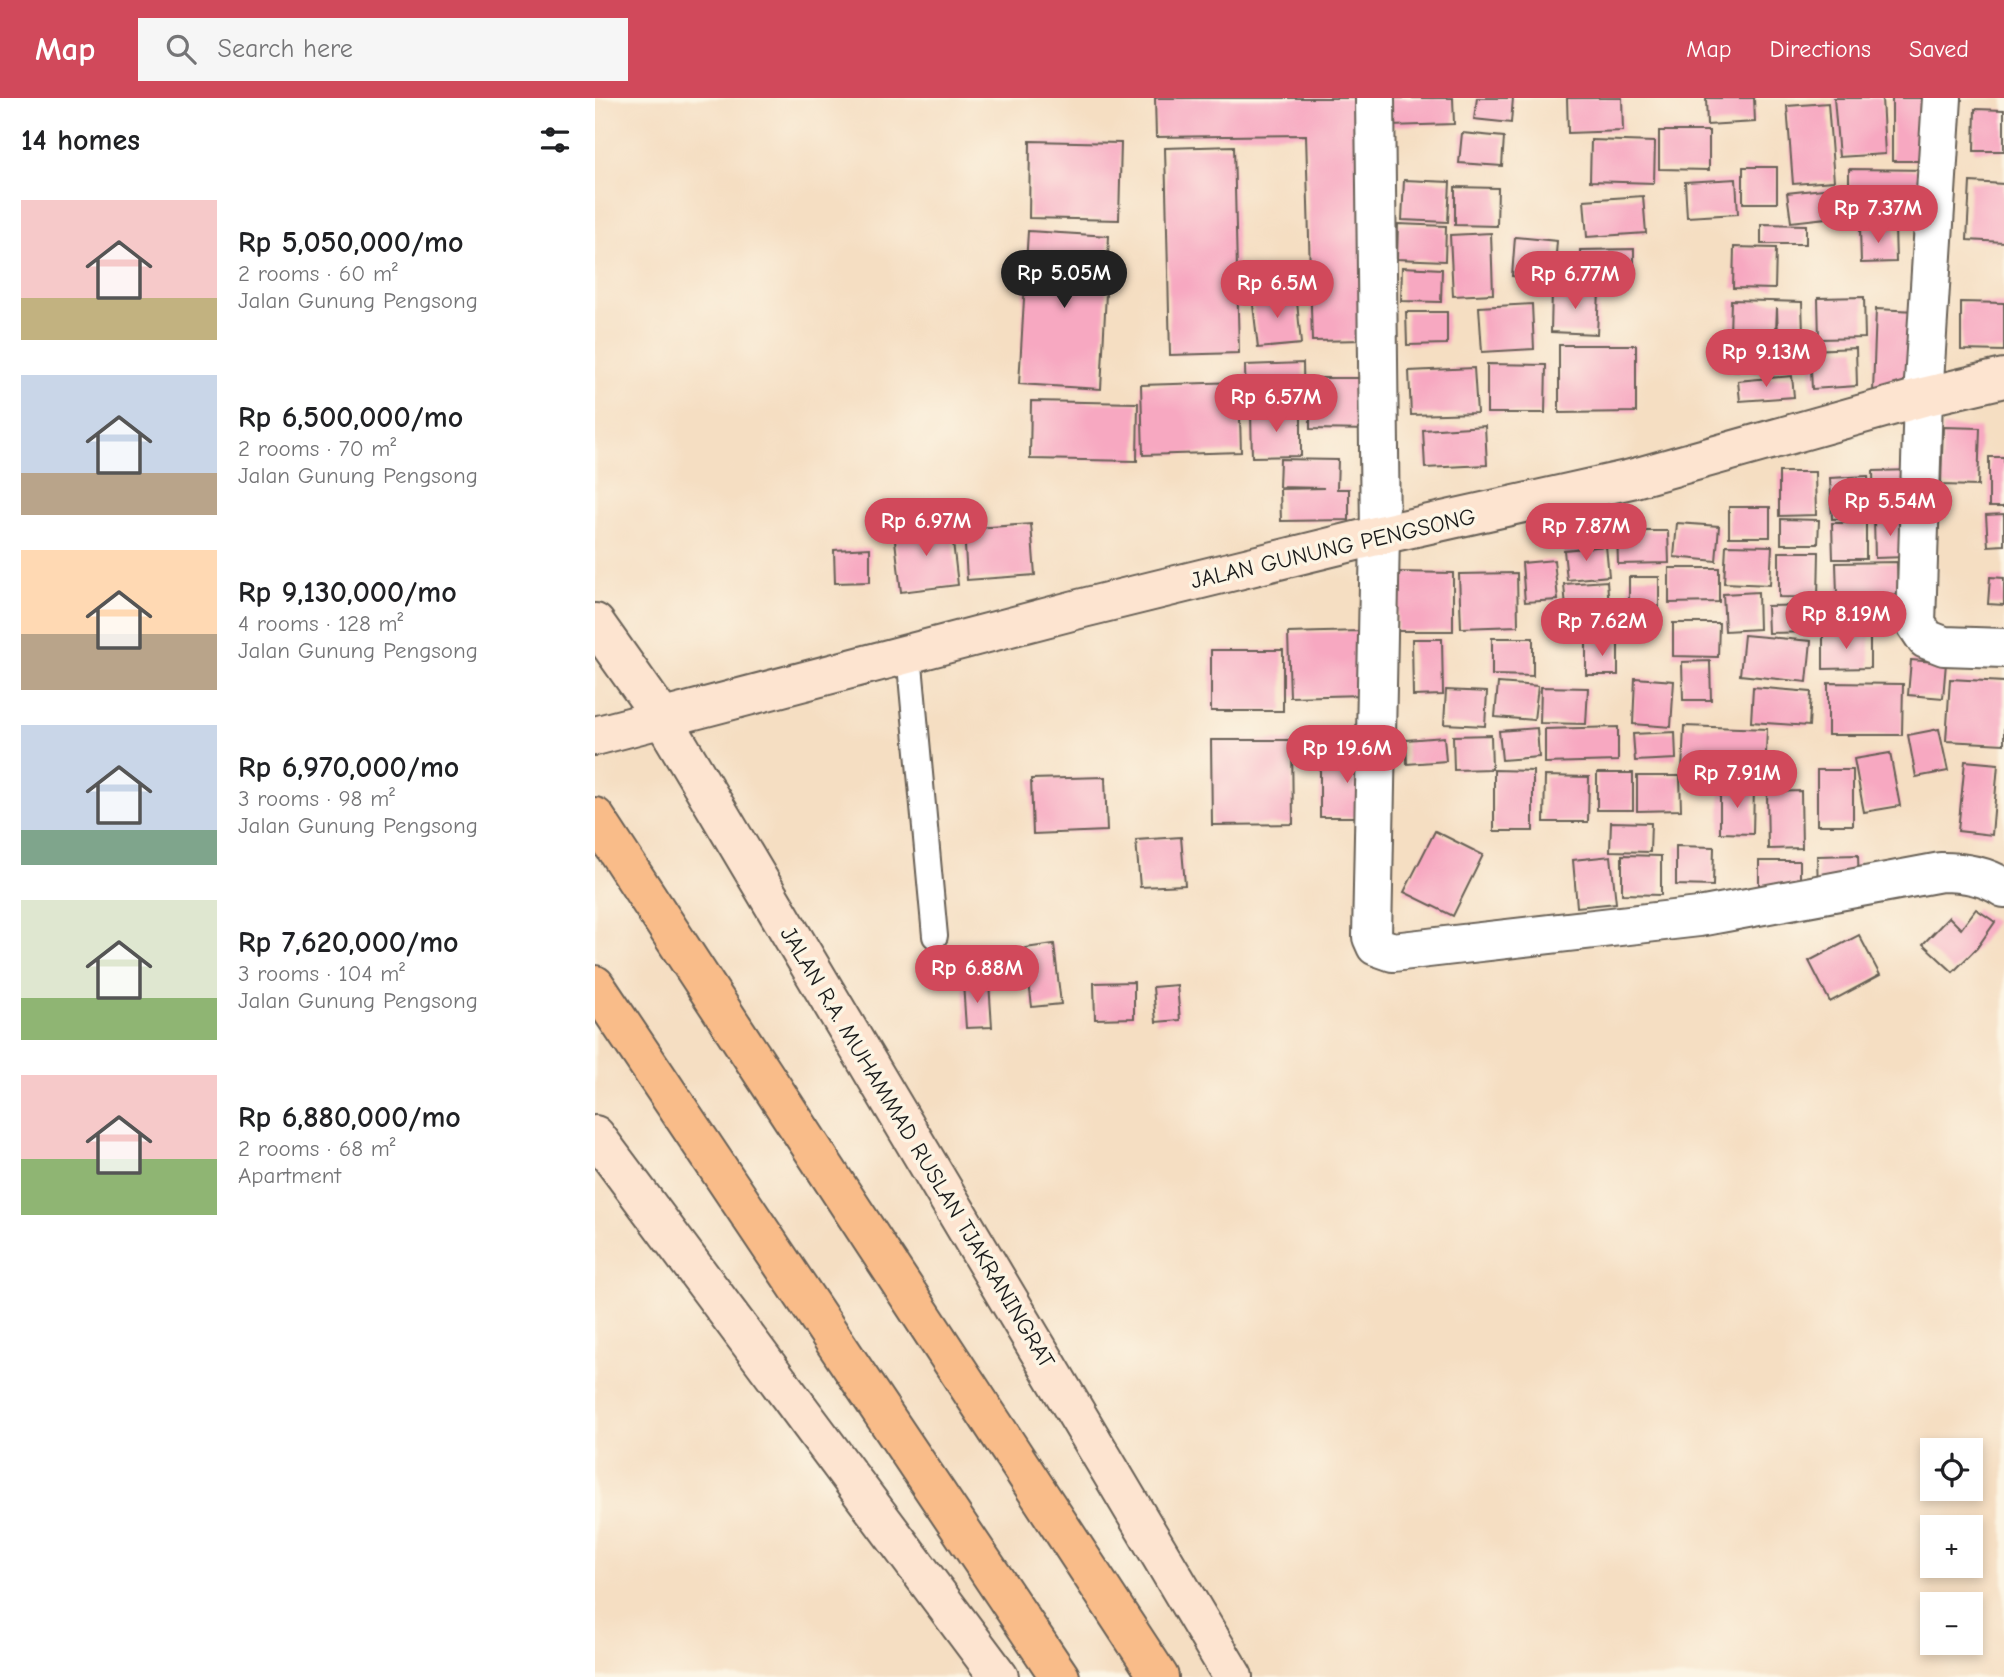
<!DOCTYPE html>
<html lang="en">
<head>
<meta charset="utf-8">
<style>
  body { margin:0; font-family:"Comic Neue",sans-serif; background:#f6f6f6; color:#202124; height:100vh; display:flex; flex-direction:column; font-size:26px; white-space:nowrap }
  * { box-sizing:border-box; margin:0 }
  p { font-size:23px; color:#757577 }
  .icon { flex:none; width:38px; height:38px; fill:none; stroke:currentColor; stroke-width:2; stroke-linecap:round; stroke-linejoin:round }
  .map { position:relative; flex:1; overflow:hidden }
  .drawer { display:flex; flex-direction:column; background:#fff; width:595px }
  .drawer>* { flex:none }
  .fabs { position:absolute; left:1325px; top:1340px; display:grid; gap:14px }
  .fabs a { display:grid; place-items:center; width:63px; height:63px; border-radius:0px; background:#fff; box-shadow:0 4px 10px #0003; font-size:35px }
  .price { position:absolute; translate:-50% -60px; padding:0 16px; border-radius:24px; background:#d1495b; color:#fff; font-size:23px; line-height:46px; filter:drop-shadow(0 2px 4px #0008) }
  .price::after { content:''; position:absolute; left:50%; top:42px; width:21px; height:16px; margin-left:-10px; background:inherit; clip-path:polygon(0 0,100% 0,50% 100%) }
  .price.active { background:#222; color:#fff }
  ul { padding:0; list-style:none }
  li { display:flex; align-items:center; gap:21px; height:175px; padding:0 21px }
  li span { display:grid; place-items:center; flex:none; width:196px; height:140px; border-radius:0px; color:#555 }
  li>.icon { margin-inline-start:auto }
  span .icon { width:84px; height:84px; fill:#fffc; stroke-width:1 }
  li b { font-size:30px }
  h2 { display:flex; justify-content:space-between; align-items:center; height:84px; padding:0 21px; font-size:30px }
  header { display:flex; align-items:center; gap:42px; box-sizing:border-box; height:98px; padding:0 35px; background:#d1495b; color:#fff }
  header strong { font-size:33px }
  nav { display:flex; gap:38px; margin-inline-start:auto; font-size:24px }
  .search { width:490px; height:63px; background:#f6f6f6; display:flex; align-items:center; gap:18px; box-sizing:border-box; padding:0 24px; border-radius:0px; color:#757577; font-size:26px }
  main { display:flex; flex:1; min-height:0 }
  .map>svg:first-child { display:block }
  .building { fill:#f7a8c1 }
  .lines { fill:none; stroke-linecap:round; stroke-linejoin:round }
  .lane-casing { stroke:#686056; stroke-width:28 }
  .street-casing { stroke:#686056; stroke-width:42 }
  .secondary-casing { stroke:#686056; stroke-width:42 }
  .highway-casing { stroke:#686056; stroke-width:42 }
  .lane { stroke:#fff; stroke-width:24 }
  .street { stroke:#fff; stroke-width:38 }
  .secondary { stroke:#fde4d0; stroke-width:38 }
  .highway { stroke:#f9bc89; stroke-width:38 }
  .labels { text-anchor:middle; stroke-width:7; stroke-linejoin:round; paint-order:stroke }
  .street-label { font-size:23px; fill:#1c1c1c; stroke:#fcf5e5 }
</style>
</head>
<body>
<header>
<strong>Map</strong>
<div class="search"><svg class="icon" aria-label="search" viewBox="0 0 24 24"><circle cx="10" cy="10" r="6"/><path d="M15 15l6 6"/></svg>Search here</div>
<nav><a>Map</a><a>Directions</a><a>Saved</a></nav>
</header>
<main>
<section class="drawer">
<h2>14 homes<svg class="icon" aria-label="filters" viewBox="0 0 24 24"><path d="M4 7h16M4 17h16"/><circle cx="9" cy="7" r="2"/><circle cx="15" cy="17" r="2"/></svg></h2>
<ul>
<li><span style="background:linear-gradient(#f6c9c9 70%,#c2b280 0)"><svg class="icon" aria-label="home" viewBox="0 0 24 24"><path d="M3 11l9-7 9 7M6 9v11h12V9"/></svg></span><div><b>Rp 5,050,000/mo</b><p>2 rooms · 60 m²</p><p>Jalan Gunung Pengsong</p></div></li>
<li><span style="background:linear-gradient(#c9d6e8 70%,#b9a48a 0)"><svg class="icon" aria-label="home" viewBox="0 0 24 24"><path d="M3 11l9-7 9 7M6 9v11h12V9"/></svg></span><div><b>Rp 6,500,000/mo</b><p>2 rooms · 70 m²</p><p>Jalan Gunung Pengsong</p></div></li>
<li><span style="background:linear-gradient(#ffd9b3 60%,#b9a48a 0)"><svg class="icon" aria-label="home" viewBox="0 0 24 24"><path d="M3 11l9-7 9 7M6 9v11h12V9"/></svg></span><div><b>Rp 9,130,000/mo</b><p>4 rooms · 128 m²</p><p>Jalan Gunung Pengsong</p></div></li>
<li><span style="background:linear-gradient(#c9d6e8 75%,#7fa58c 0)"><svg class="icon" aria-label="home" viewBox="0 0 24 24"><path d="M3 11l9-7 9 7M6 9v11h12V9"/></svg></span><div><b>Rp 6,970,000/mo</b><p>3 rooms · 98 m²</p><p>Jalan Gunung Pengsong</p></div></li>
<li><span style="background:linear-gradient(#dfe7d0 70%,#8fb573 0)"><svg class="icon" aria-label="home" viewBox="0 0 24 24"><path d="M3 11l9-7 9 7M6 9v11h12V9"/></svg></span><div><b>Rp 7,620,000/mo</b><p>3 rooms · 104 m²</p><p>Jalan Gunung Pengsong</p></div></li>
<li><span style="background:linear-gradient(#f6c9c9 60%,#8fb573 0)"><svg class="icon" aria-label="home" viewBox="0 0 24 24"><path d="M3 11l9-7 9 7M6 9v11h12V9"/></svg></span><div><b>Rp 6,880,000/mo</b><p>2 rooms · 68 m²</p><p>Apartment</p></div></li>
</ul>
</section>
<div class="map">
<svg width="1409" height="1579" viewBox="0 0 1409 1579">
  <rect width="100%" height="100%" fill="#fcf5e5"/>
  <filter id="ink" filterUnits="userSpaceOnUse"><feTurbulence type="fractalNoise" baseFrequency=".0143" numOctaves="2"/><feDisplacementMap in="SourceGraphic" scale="14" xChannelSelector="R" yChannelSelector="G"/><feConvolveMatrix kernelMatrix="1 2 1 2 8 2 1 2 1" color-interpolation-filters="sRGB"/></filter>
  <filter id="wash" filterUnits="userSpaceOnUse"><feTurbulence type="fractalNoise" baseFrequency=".00686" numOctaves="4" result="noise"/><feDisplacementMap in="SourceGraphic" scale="28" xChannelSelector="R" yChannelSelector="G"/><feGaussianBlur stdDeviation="1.57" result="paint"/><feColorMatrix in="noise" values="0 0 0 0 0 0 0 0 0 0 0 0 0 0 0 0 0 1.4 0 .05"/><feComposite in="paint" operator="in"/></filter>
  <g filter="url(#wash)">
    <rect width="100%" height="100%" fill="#f5dec2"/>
    <g id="blocks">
      <g class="building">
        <path d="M560,0H769L771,242L717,243L711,37L561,39Z"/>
        <path d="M794,0H858L859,26L795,28Z"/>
        <path d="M882,0H918L916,25L879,21Z"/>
        <path d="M972,0H1027L1028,33L973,35Z"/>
        <path d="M1111,0H1159L1160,24L1112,27Z"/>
        <path d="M1239,0H1287L1290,56L1244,59Z"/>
        <rect x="1297" y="0" width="44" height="63"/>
        <path d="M1233,5L1239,83L1198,86L1192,8Z"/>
        <path d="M1380,11L1409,12V53H1379Z"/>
        <path d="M1064,33H1114V72L1064,71Z"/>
        <path d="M867,35L909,39L907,68L864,65Z"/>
        <path d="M996,42L1060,44L1059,85L995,83Z"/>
        <path d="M435,43L526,45L524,122L434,120Z"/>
        <path d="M639,48L644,255L575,257L570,50Z"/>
        <rect x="1148" y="69" width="34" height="36"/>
        <path d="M1254,71L1336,72V109H1254Z"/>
        <path d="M1141,81L1143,116L1092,119L1090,84Z"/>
        <path d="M809,82L855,84L853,124L807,122Z"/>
        <path d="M1375,84L1409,86V144L1372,142Z"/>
        <path d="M860,89L903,90L902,128L860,127Z"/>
        <path d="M1237,90L1240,119L1196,124L1192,95Z"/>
        <path d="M1048,98L1051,135L992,139L989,102Z"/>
        <path d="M803,126L851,128L850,163L802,161Z"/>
        <path d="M1166,126L1211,127V146H1166Z"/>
        <path d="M1300,129L1301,164L1266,165L1265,130Z"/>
        <path d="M433,133L514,138L506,291L424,286Z"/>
        <path d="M896,135L898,196L858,198L855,137Z"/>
        <path d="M920,139L962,143L959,182L917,178Z"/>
        <path d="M1139,149L1181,150L1180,191L1138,190Z"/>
        <path d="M1039,151V183H986L985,152Z"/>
        <path d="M807,169L847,171L846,204L806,203Z"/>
        <path d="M957,191L1004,193L1002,236L956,234Z"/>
        <path d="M701,193L706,246L663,250L657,198Z"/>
        <path d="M1269,199L1270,240L1224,241L1223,200Z"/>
        <path d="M1136,202L1207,204L1209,266L1184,267L1182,210L1179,274L1134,272Z"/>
        <path d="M1366,204L1409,205V253L1366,252Z"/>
        <path d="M937,206L939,251L887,254L884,209Z"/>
        <path d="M1281,211L1321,213L1319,295L1278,294Z"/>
        <path d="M811,214H852V246L812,247Z"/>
        <path d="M964,247H1041V314L964,315Z"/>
        <path d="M1261,250L1262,288L1217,291L1215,252Z"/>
        <path d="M708,265L709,311L651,313L650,267Z"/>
        <path d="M892,266L951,267L950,315H892Z"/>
        <path d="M879,270L882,315L816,317L814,273Z"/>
        <path d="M1197,278L1199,299L1145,303L1143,283Z"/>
        <path d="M715,280H777V332L715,331Z"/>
        <path d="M644,284L646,354L548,357L546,287Z"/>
        <path d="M436,303L543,305L542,363L435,361Z"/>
        <path d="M706,314V358L657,359L656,315Z"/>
        <path d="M890,328L892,367L830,370L828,332Z"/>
        <path d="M1348,329L1385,330L1383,388L1346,387Z"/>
        <rect x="1394" y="359" width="15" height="50"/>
        <path d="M685,361L743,362L742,391H754V422L686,423L685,391L729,390L684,389Z"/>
        <path d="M1319,372L1320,414H1279L1278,373Z"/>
        <path d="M1184,374H1220L1221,417L1184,418Z"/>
        <path d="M1273,378L1275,419L1237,421L1235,380Z"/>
        <rect x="1134" y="409" width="41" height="30"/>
        <path d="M1409,416V447L1393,448L1391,417Z"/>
        <path d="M1279,420H1310L1311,459L1280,460Z"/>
        <path d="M1186,421L1224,422L1223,446H1186Z"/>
        <path d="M1082,425L1124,428L1121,463L1079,459Z"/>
        <path d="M1237,425H1271V461H1238Z"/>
        <path d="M436,426L440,477L372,482L369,431Z"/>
        <path d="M356,427L363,487L306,494L299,434Z"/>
        <path d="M1022,433H1073L1074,465L1023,466Z"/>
        <path d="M1131,447L1177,448L1175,487L1129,485Z"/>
        <path d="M1011,448L1014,478L972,482L969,452Z"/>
        <path d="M275,450V484L240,485L239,452Z"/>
        <path d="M1184,454H1224L1223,500L1184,499Z"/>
        <path d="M959,462L963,502L930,504L927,465Z"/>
        <path d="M1302,464L1303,496L1242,497L1241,465Z"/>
        <path d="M1074,470H1124V504L1074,505Z"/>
        <path d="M802,474L858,475V533H802Z"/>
        <path d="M922,475L923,528L866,530L864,476Z"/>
        <rect x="1034" y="479" width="30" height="32"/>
        <path d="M1395,479L1409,480V507L1393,506Z"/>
        <path d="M1012,483L1015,520L972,523L969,486Z"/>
        <path d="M1163,494L1164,531L1130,533L1128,496Z"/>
        <path d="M1216,507V534L1173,535L1172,508Z"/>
        <path d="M1307,507L1308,530L1241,531V508Z"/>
        <path d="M1078,525H1124L1123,559L1078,558Z"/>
        <path d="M765,533L767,597L695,599L693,535Z"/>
        <path d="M1228,535H1275V570L1228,571Z"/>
        <path d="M1149,537L1216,543L1212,584L1145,577Z"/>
        <path d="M897,540H938V578L897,577Z"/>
        <path d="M817,541H847L848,597L818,598Z"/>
        <rect x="991" y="544" width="32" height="33"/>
        <rect x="616" y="552" width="72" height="61"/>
        <path d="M1316,562L1351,565L1348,600L1313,597Z"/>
        <path d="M1115,563L1116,602H1088L1087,564Z"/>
        <path d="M1040,580L1079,583L1076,629L1038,626Z"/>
        <path d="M1355,581L1409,584V646L1351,643Z"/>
        <path d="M903,585L943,588L939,622L900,619Z"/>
        <path d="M1233,585L1308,586L1307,637H1233Z"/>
        <path d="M946,589L993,590L991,626L945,625Z"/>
        <path d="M1158,589L1216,594L1214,628L1156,624Z"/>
        <path d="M851,592L892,594L890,628L849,626Z"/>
        <path d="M1089,628L1172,631L1170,678L1087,674Z"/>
        <path d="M1023,629V663L950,665V631Z"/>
        <path d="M942,630L944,659L907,662L904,633Z"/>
        <path d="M1344,631L1353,673L1321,679L1313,637Z"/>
        <path d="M1080,634L1081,661L1040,663L1038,636Z"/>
        <path d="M896,637L897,671L859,672L858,638Z"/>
        <path d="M849,639L851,663L812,666L811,642Z"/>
        <path d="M616,642H697L698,726L617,727Z"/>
        <rect x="725" y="654" width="54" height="65"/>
        <path d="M1295,655L1305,708L1269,714L1259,661Z"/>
        <path d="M1370,663L1403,666L1397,737L1363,733Z"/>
        <path d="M899,672L938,673V733H899Z"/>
        <rect x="1222" y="672" width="36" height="55"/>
        <rect x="1002" y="675" width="36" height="37"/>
        <path d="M950,678L994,679L993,724H949Z"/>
        <path d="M1042,678H1085L1086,712L1042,713Z"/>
        <path d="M510,679L512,733L438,736L436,681Z"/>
        <path d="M1125,688H1159L1158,736L1125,735Z"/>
        <path d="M1206,693L1207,750L1173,751L1172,694Z"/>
        <path d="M1016,724L1056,725L1055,754L1015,753Z"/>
        <path d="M840,733L888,757L858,818L809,794Z"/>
        <path d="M586,739L590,787L545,789L541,742Z"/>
        <path d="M1081,748L1119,749L1118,788L1081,787Z"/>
        <path d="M1027,757L1066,758V797L1027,796Z"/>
        <path d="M1263,757L1264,789L1223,791L1222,758Z"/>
        <path d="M1016,758L1021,805L982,809L978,762Z"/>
        <rect x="1164" y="763" width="41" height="35"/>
        <path d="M1381,811L1400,824L1382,850L1358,874L1328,846L1354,819L1366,831Z"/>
        <path d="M1264,837L1285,877L1235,904L1214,863Z"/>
        <path d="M459,846L466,906L437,909L430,850Z"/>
        <path d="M394,884L397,929L371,930L368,885Z"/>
        <path d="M539,884V920L500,921L499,885Z"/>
        <path d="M582,887L585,922L561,924L558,889Z"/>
      </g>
    </g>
  </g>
  <g filter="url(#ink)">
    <use href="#blocks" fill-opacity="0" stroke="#686056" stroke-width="2"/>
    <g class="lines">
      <defs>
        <path id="lane" d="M314,556L340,838"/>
        <g id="street">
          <path d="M780,0L785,437L777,839L781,848L798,854L1104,819L1346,774C1368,774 1390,777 1409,790"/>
          <path d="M1347,0L1328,299L1321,526L1331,541L1349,548L1409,550"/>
        </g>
        <g id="secondary">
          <path d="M0,525L68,621L638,1579"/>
          <path d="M0,638L484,511L785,437L1036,381L1328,299L1409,280"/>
          <path d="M0,1037L404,1579"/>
        </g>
        <g id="highway">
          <path d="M0,719L564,1579"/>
          <path d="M0,887L465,1579"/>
        </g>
      </defs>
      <use href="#lane" class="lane-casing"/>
      <use href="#street" class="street-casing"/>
      <use href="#secondary" class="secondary-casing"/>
      <use href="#highway" class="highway-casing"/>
      <use href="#lane" class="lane"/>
      <use href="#street" class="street"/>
      <use href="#secondary" class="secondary"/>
      <use href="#highway" class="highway"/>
    </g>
  </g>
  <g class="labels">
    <g class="street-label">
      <text transform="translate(738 450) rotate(-13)" y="8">JALAN GUNUNG PENGSONG</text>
      <text transform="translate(323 1049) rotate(59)" y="8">JALAN R.A. MUHAMMAD RUSLAN TJAKRANINGRAT</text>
    </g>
  </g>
</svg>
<div class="fabs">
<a><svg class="icon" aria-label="locate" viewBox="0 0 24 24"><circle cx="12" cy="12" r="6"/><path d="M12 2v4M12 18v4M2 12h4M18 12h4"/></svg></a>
<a>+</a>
<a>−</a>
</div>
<b class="price" style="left:1283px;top:147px">Rp 7.37M</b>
<b class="price active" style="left:469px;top:212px">Rp 5.05M</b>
<b class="price" style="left:980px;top:213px">Rp 6.77M</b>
<b class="price" style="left:682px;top:222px">Rp 6.5M</b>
<b class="price" style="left:1171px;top:291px">Rp 9.13M</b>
<b class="price" style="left:681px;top:336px">Rp 6.57M</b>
<b class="price" style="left:1295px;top:440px">Rp 5.54M</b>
<b class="price" style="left:331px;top:460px">Rp 6.97M</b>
<b class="price" style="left:991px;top:465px">Rp 7.87M</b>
<b class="price" style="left:1251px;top:553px">Rp 8.19M</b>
<b class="price" style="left:1007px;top:560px">Rp 7.62M</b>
<b class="price" style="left:752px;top:687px">Rp 19.6M</b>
<b class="price" style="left:1142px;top:712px">Rp 7.91M</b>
<b class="price" style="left:382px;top:907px">Rp 6.88M</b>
</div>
</main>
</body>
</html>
